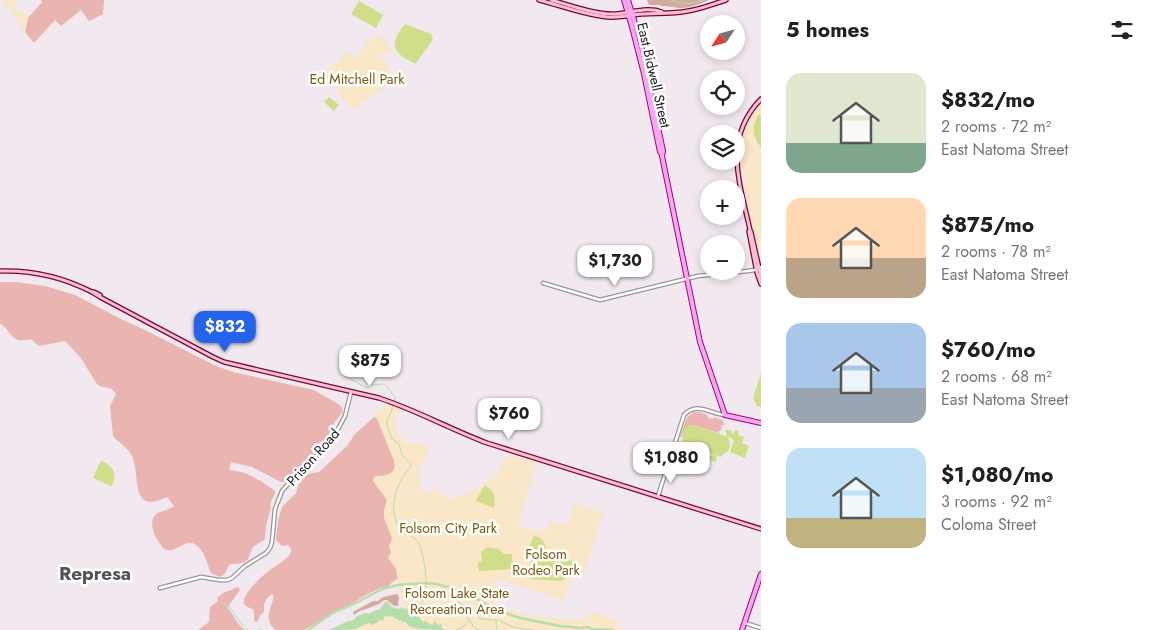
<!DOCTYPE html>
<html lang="en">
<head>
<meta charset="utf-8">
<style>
  body { margin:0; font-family:Jost,sans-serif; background:#f2f2f2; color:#202124; height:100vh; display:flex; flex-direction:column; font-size:19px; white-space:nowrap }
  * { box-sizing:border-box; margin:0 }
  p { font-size:16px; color:#757577 }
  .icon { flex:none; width:28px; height:28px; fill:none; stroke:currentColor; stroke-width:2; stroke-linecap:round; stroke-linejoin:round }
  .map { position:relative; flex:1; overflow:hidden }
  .side { display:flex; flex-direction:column; background:#fff; width:400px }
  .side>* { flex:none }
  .needle { width:32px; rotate:234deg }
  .buttons { position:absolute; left:700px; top:15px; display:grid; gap:10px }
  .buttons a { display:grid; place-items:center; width:45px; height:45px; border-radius:50%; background:#fff; box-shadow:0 2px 8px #0003; font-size:25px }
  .price { position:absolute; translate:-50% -42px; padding:0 11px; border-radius:10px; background:#fff; color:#222; font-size:16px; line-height:32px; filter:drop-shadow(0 1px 2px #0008) }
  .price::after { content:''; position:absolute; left:50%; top:30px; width:15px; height:11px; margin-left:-8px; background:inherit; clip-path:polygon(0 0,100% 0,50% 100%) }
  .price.selected { background:#2563eb; color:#fff }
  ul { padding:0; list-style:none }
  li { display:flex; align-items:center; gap:15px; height:125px; padding:0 25px }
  li span { display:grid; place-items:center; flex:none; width:140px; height:100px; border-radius:15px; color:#555 }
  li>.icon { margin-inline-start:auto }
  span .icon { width:60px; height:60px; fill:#fffc; stroke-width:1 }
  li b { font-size:21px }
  h2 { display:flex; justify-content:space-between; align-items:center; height:60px; padding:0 25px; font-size:21px }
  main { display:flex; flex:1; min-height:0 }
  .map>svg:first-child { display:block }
  .grass { fill:#eab4b0 }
  .forest { fill:#d0ab9e }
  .park { fill:#f9e7c8 }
  .pitch { fill:#d0de89 }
  .water { fill:#b5deaa }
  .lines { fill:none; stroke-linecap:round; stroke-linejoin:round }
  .stream { stroke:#b5deaa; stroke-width:1 }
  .canal { stroke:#b5deaa; stroke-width:2.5 }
  .tertiary-casing { stroke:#989898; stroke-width:5 }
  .secondary-casing { stroke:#7a072e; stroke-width:5.5 }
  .primary-casing { stroke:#9c037a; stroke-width:6 }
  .tertiary { stroke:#fff; stroke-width:2.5 }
  .secondary { stroke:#f9bfd6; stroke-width:3 }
  .primary { stroke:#faa5f0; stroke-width:4 }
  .labels { text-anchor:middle; stroke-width:5; stroke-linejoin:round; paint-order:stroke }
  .street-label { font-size:14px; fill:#212121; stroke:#fff }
  .park-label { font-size:14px; fill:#81570e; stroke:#fff }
  .district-label { font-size:19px; font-weight:bold; fill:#545454; stroke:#fff }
</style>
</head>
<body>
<main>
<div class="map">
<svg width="761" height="630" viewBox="0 0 761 630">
  <rect width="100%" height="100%" fill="#f1e9ef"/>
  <g class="grass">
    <path d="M41,0H104L103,14L89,21L81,10L61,26L55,20L34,43L25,32L28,18L42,2Z"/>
    <path d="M0,282H15L45,286L75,295L121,319L147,331L216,366L233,372L314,390L340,405L343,410L342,413L334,423L328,438L309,462L284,482H281L252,467L231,462L229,470C247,471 260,480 275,491C275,497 269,501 271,507L266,526L265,539C262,542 258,543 254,546C250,550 250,558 246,561C241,565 234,563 229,565C224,576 223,580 211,573C207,564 205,551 196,545C186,537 178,552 167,550C162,549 160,543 157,539C152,531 148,516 160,512C165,510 169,510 174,506L167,497C129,515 141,477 132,456C127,447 119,443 113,436L110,406L116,394C110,384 104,390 97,384L80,357L65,341L39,346L31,339C27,340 22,341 18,340C10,338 8,327 0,324Z"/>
    <path d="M694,412H699L708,415V418L714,419V417L722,420L725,425H721L722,426L721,430L719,431V433L693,425H689L684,429L682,437H680L687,417Z"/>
    <path d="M374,417L380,419L396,446L400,578L395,580L387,587L380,588L364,596L355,602L333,613L304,630H276C263,621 271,608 274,596L272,594L268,597L264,604V612L260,615L258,621L256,622L254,621V610C251,608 246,607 244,604C241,595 263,575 270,570C275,566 290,558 291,552C292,548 290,548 288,545L282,546L277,541L276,538L278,521L282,507L296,493L299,483L307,474L319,472L347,446L355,434Z"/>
    <path d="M238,587L240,590L227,608L229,609L240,626L245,630H198L209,622L210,607L218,601L217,598L223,593Z"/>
  </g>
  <g class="forest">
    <path d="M647,0H709C697,5 686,10 673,7C663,6 660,5 649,5Z"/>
    <path d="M397,594L399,597L398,606H394L387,600H384L379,604L358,612L354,615L353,613V612L373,601H378L383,597Z"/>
  </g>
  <g class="park">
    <path d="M2,0H17L13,5L28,18L25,32Z"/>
    <path d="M379,33L391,50L382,56L379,52L378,54L396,79L352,110L324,72L339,61L344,53L359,56L367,39L372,45L373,44L370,40Z"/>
    <path d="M761,102V245L756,246L740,159C741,137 747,119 761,102Z"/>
    <path d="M385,405L401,408L395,426C398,437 408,450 418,441L429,446L425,459L418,469L420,484L419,488L423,492L425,489L429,493L437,488L444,495L451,499C466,495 489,484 499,472C503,466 506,460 508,454L536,463L520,518L519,526C529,529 538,534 548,528L549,522L567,526L575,503L603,513L584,573L578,571L569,583L564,601L498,579L494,603C524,617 556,621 588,619L591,612L619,620L617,626L627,630H454L449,628L448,630L441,628L442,625L436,623V620L431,625L426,622H422V620L419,619L418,617L420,614L417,612V610L413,614H408V610L406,607L404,609L403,608L396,569L388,558L391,552L389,547L392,538L384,518V510L387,500L373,481V479L375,476C386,476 397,475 394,461L375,414Z"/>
    <path d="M384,616L394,617V619L406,622L408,626L410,625L411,627L412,626L413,628L422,630H349L361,627L363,624L370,623L372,626L380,619L382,621Z"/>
  </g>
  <g class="pitch">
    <path d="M359,1L383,15L376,28L351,14Z"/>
    <path d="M405,24L431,34L433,40L415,64C405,58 390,52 396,38C398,33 402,28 405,24Z"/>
    <path d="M329,97L339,105L334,111L324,102Z"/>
    <path d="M759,114L761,116V147C752,137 751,126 759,114Z"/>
    <path d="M761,373V407L757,406L753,398Z"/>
    <path d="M689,425H693L726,436L727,433L725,432L726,429L732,431L731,433L733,434L735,430L739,431L738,435L744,437L742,443L749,446L745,458L730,452L734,440L727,436C731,443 732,451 722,455L721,457L690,447L689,452L709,457L710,456H712L713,455L717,456L716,462L707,459L704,474L675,464L677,455L675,454L678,444L683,445C683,436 680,430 689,425Z"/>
    <path d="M102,461C114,467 117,473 112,486H111L93,478L100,462Z"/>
    <path d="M485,485C494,490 496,498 494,508L476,501V500Z"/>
    <path d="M534,536C541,537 543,540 546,547L543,553L531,552L528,549Z"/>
    <path d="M487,547L499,549L503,554H512L513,569L479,571L478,562L482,561L481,552Z"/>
    <path d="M531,558L577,561L576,567L571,571L567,576L562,581L530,579Z"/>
  </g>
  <path class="water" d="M386,601C392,605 389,607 398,609L401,607L404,609L407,608L408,613L410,615L414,614L417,609V612L420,614L418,617H420V619L422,620V622L425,621L432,625L436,620V623L439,625L442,624L441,628L446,630C434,630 421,630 412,627L411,628L410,625L408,626L406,622H403L400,620L399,621L397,619H394V617L385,616L382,622L381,619L372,626L370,623C363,624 360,628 355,629C347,630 338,630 329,630L348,621L354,620L357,616L363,614L364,613H368V614L377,610H379Z"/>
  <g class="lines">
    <g class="stream">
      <path d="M672,0C682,5 693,4 703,0"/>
      <path d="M338,368L345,376L365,387L368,388L371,385L382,384"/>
      <path d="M383,384L388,387L395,398L391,413L387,419V425L392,439L399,444L402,455L411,464L410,468C396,482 387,510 400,528C404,535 412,534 418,542C424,552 428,585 425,596C424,601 420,605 417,609"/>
      <path d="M459,596L460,591"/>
      <path d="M459,597L458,602L473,610L480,619L498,620L513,627L533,630"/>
      <path d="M458,602L459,606L474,627L479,630"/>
      <path d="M222,603L229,606L243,626L248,630"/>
      <path d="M496,621L497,630"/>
      <path d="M259,630H262"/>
      <path d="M456,630L465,625L469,620"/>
    </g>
    <path class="canal" d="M308,630L334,612L356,603L382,589L398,585L426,583L436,584L452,588L479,600L497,610L520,618L560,626L581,628L588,627L591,629L613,630"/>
    <defs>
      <g id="tertiary">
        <path d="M543,283L600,300L698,276L748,271L755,270L761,267"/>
        <path d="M658,496L684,415C697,401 710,414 725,415"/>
        <path d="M160,588L201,577L219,580H227L232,578L245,566L266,553L270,548L272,542L275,509L282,491L294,477L309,465L338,429L345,416L351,392"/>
        <path d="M745,623L761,628"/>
      </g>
      <g id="secondary">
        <path d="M539,0C562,6 585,15 607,17C619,18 630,15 642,14C658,13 673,14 688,11C701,9 713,4 726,0"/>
        <path d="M551,0C570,5 592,14 612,14C628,14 647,6 662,12"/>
        <path d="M761,99C722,139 740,183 750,230L751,232L761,277"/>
        <path d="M749,231V232L757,273L761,284"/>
        <path d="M0,271C32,270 63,277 92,292H94L100,295"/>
        <path d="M92,292L100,297L213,357L224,362L379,398C416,410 450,429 487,443L761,529"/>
      </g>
      <g id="primary">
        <path d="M624,0L632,27L644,74L660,152L662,154"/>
        <path d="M628,0L640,40L663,151L662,156L700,342L725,415L761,423"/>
        <path d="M742,630L761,574"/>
      </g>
    </defs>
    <use href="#tertiary" class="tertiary-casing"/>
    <use href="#secondary" class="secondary-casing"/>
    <use href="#primary" class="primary-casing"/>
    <use href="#tertiary" class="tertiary"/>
    <use href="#secondary" class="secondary"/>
    <use href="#primary" class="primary"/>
  </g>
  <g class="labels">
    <g class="street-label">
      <text transform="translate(654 75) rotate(77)" y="5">East Bidwell Street</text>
      <text transform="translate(313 457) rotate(-48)" y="5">Prison Road</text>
    </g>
    <g class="park-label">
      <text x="357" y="84">Ed Mitchell Park</text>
      <text x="448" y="533">Folsom City Park</text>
      <text x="546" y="559">Folsom<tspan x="546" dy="16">Rodeo Park</tspan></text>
      <text x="457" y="598">Folsom Lake State<tspan x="457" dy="16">Recreation Area</tspan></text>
    </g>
    <g class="district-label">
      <text x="95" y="580">Represa</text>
    </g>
  </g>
</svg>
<div class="buttons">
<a><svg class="needle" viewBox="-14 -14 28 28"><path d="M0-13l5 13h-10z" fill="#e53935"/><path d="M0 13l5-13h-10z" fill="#757577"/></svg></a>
<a><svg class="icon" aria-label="locate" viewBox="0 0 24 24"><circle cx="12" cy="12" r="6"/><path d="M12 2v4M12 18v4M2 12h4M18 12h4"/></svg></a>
<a><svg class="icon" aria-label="layers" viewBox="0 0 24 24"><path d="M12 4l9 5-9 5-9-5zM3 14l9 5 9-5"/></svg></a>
<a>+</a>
<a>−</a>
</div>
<b class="price" style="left:615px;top:287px">$1,730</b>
<b class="price selected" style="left:225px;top:353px">$832</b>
<b class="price" style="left:370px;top:387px">$875</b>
<b class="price" style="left:509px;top:440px">$760</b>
<b class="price" style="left:671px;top:484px">$1,080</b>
</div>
<section class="side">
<h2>5 homes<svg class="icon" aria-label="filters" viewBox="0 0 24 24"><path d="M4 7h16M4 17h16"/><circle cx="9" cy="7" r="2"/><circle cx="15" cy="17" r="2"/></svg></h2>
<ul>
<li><span style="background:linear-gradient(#dfe7d0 70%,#7fa58c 0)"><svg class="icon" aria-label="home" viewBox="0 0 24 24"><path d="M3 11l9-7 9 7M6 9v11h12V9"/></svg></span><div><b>$832/mo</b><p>2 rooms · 72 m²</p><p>East Natoma Street</p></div></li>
<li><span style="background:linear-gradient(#ffd9b3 60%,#b9a48a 0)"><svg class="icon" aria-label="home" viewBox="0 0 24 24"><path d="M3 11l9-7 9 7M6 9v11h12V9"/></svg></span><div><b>$875/mo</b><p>2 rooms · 78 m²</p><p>East Natoma Street</p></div></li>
<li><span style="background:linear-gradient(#a9c7e8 65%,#9aa5b1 0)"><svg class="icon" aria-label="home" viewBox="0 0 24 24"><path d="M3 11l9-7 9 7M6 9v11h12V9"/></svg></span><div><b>$760/mo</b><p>2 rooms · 68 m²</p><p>East Natoma Street</p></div></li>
<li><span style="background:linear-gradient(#bfe0f5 70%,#c2b280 0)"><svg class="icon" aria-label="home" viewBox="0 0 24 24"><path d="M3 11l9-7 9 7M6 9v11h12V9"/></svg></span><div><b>$1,080/mo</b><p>3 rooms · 92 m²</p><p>Coloma Street</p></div></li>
</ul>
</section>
</main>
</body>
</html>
